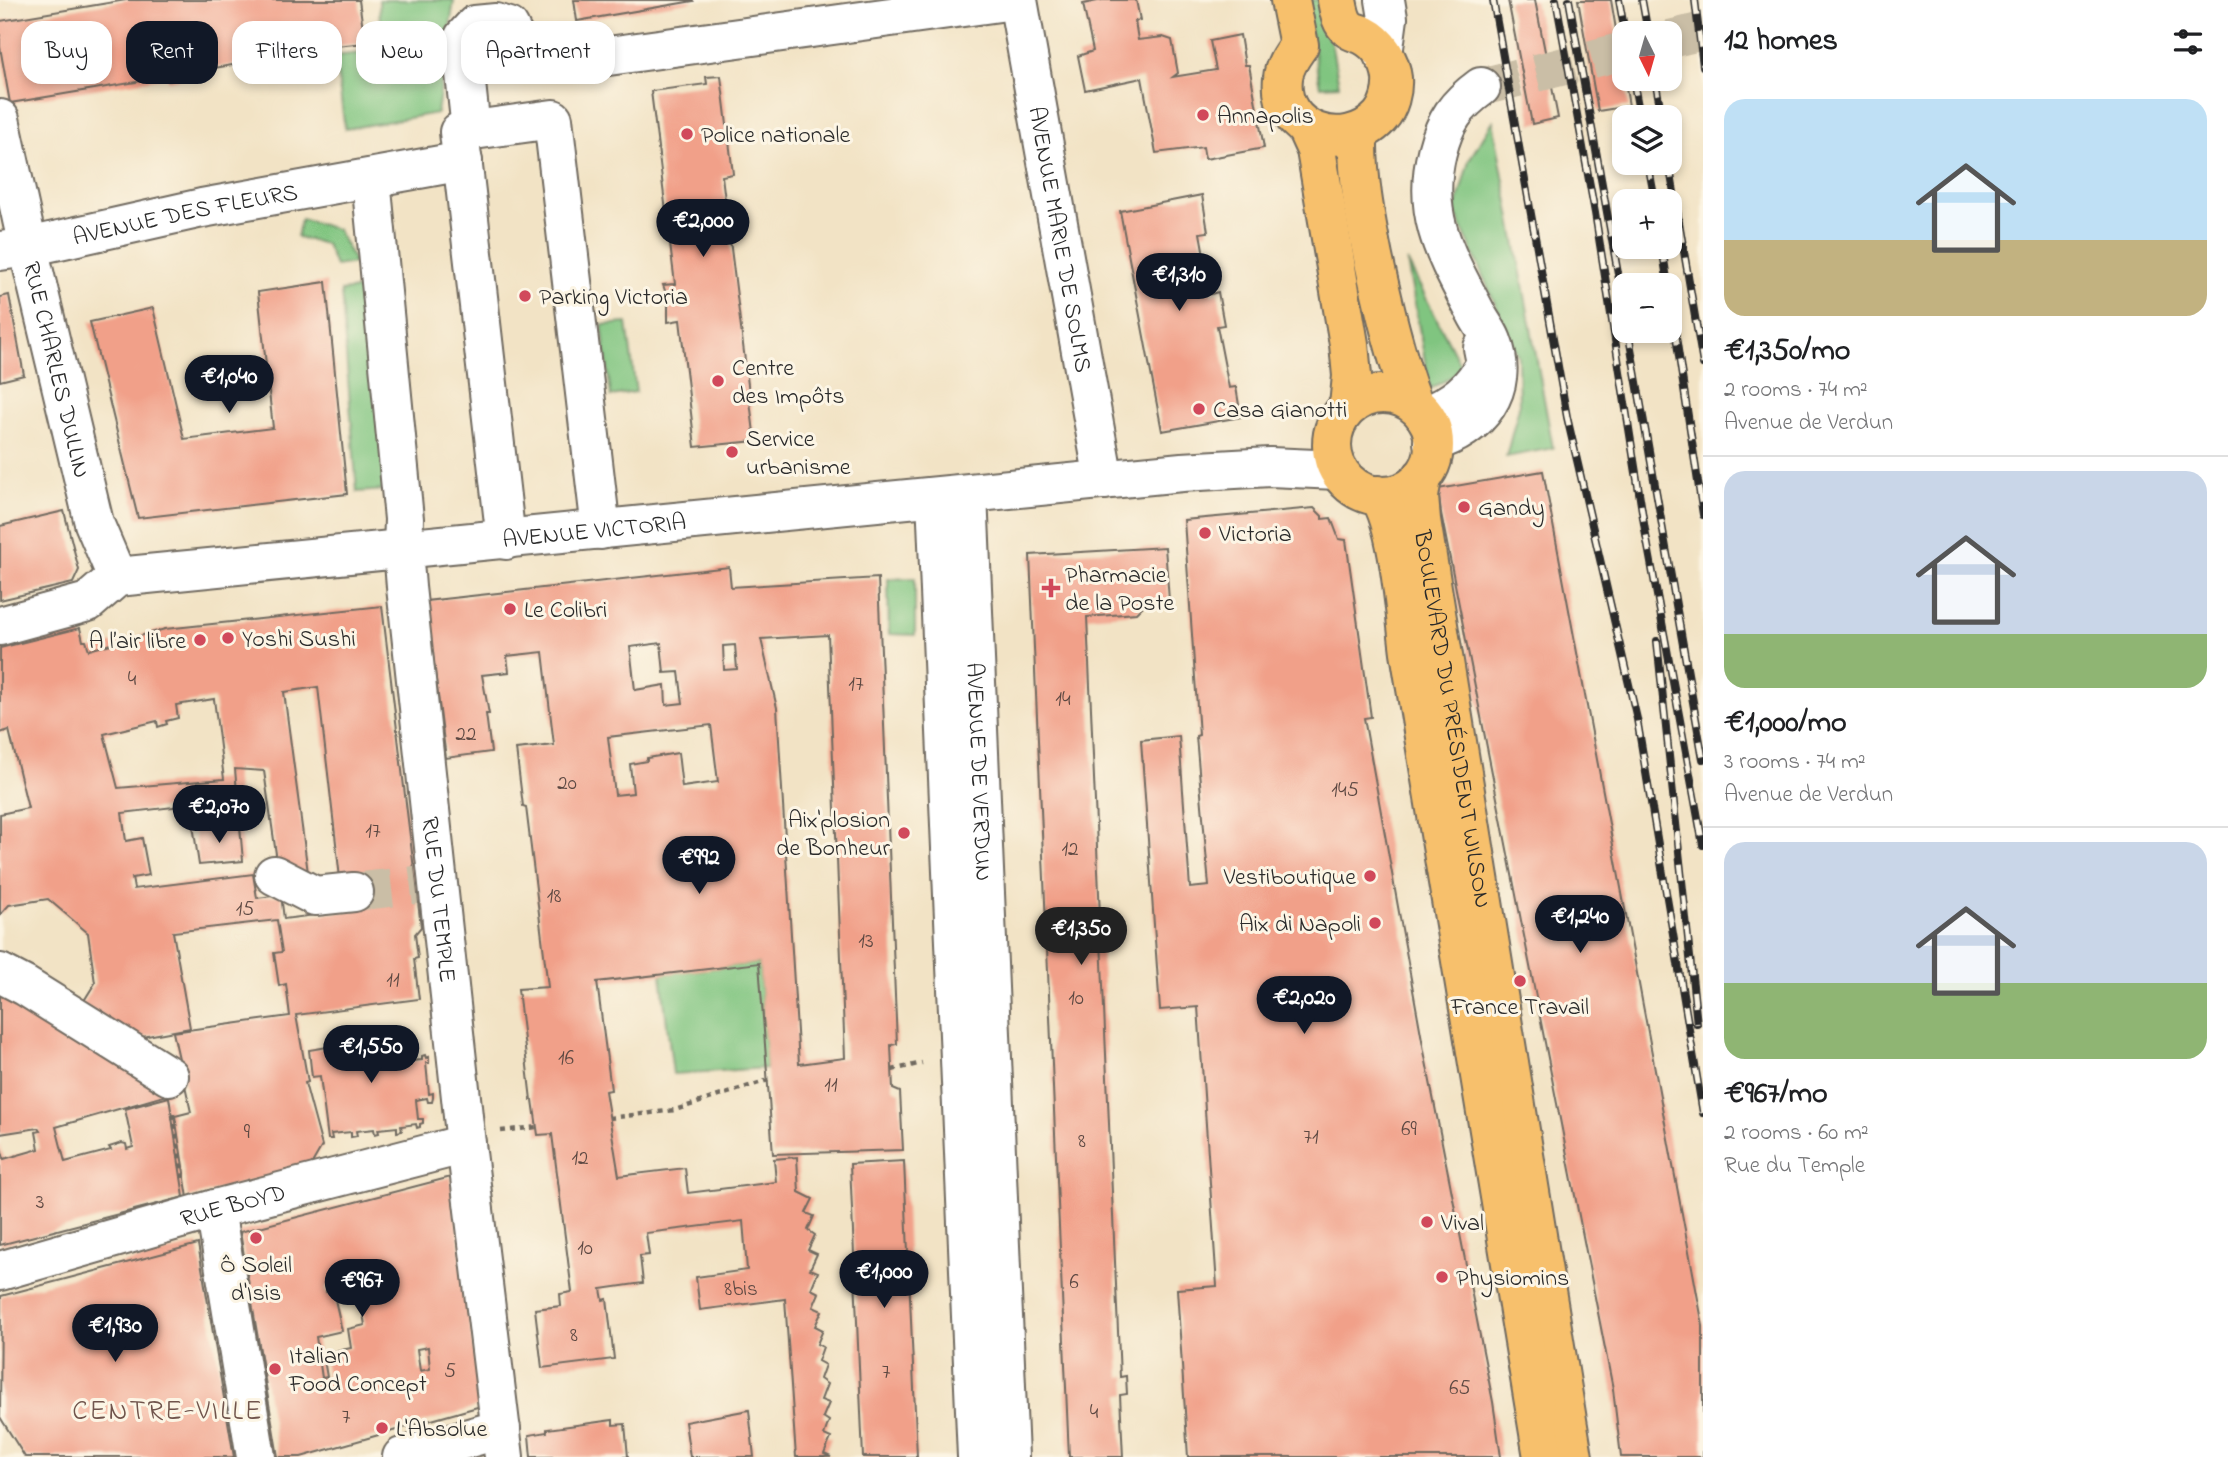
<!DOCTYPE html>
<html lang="en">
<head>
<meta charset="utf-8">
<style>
  body { margin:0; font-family:"Indie Flower",sans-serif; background:#f2f2f2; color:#202124; height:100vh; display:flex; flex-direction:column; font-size:26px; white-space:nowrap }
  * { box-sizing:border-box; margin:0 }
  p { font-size:23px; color:#757577 }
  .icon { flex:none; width:38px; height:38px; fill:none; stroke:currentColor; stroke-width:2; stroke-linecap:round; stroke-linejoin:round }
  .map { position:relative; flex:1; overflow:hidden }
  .drawer { display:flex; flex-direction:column; background:#fff; width:525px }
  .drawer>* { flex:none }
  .hud { position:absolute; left:21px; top:21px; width:665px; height:63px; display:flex; gap:14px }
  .needle { width:46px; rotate:175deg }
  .tools { position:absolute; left:1612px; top:21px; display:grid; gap:14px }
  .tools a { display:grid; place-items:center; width:70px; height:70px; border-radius:14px; background:#fff; box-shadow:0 4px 10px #0003; font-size:35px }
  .price { position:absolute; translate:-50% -60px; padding:0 16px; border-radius:24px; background:#111827; color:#fff; font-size:23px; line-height:46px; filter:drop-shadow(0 2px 4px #0008) }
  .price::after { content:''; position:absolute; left:50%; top:42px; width:21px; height:16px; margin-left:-10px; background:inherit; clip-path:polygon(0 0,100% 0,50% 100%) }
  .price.current { background:#222; color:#fff }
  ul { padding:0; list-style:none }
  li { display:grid; align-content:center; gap:14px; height:371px; padding:0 21px }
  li+li { border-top:2px solid #e0e0e0 }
  li span { display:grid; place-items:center; height:217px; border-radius:21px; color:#555 }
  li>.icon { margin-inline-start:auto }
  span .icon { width:126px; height:126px; fill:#fffc; stroke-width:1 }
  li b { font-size:30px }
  h2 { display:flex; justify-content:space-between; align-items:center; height:84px; padding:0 21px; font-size:30px }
  .tag { padding:0 24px; border-radius:21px; background:#fff; box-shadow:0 4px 10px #0003; font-size:24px; line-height:63px }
  .tag.current { background:#111827; color:#fff }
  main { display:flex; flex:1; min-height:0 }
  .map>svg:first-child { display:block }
  .green { fill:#80c580; stroke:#567856; stroke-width:2 }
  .building { fill:#f1a089; fill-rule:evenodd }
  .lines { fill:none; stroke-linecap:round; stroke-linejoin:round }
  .minor-tunnel { stroke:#cabea6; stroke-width:38; stroke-dasharray:38 19; stroke-linecap:butt }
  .minor-casing { stroke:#716b61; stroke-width:42 }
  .major-casing { stroke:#716b61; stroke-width:42 }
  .path { stroke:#716b61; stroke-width:4.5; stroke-dasharray:5 5; stroke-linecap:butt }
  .minor { stroke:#fff; stroke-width:38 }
  .major { stroke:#f7c06c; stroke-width:38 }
  .rail-casing { stroke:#2b2b2b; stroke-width:8 }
  .rail { stroke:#fcf5e5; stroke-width:5; stroke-dasharray:16; stroke-linecap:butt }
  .poi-dot { fill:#d1495b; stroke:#fcf5e5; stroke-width:2.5 }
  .labels { text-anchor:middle; stroke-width:6; stroke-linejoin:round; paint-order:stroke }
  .number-label { font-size:21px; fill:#5c4842 }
  .poi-label { font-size:24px; fill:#2b2b2b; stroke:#fcf5e5; text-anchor:start }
  .street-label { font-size:24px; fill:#2b2b2b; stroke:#fcf5e5 }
  .quarter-label { font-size:28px; letter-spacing:2px; fill:#70544c; stroke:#fcf5e5 }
</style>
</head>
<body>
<main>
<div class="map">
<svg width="1703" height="1457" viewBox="0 0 1703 1457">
  <rect width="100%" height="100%" fill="#fcf5e5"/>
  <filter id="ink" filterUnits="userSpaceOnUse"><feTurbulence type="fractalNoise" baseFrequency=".0143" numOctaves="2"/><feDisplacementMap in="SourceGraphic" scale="14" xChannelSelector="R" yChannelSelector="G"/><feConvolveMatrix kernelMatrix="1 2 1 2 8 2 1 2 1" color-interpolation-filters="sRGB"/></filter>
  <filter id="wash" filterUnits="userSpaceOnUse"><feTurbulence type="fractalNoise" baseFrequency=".00686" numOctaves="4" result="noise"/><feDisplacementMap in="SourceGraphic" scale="28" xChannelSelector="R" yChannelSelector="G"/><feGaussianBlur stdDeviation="1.57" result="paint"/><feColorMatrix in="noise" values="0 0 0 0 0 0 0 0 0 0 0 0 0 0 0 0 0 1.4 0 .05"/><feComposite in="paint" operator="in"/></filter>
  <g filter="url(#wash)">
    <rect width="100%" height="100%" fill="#f2e3c5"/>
    <g class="green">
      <path d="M379,0H454L437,113L345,129L335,56L381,51Z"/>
      <path d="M1304,0H1323L1339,85L1320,86Z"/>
      <path d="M1493,121L1553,448L1506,457L1519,407L1518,356L1455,212L1469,160Z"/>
      <path d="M301,219L337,229L355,263L335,266L326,244L297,237Z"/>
      <path d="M1407,261L1463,370L1430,389Z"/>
      <path d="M370,288L386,490L357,492L341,291Z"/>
      <path d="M627,323L636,392L611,396L602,325Z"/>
      <path d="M915,578V635L889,634L888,579Z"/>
      <path d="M759,963L767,1068L673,1074L661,974Z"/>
    </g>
    <g id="blocks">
      <g class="building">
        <path d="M126,0H359L365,43L325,47L328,55L323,56L324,60L288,66L286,56L208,69V74L168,81L166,77L10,103L0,47V21Z"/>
        <path d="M574,0H692L693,1L577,21Z"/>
        <path d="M1102,0H1136L1140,20L1135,21L1138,40L1163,37L1172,40L1178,73L1173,77L1216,70L1210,41L1240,35L1245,65H1249L1264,148L1205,159L1203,147L1156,153L1142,78L1085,90L1078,56L1093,51L1083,4Z"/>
        <path d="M1508,0H1535L1558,118L1532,124Z"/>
        <path d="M1578,0H1611L1629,106L1598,111Z"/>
        <path d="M721,76L733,174L722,176L755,441L695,447L680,320L668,322V299L663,285L675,284L651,91L707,84L706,77Z"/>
        <path d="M1202,195L1208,232L1200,233L1211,294L1218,292L1224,325L1217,326L1229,388L1236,387L1241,417L1162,431L1120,211Z"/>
        <path d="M326,282L347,494L138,518L90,322L153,308L184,439L273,428L258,292Z"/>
        <path d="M9,295L24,375L0,381V297Z"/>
        <path d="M1543,471L1703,1326V1457H1621L1613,1389L1441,513L1438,489Z"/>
        <path d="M1314,508L1322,516V519L1331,518L1339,539L1346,540L1371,717L1364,718L1424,1051L1493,1402L1501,1457H1188L1177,1289L1217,1286L1198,1007L1160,1010L1141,740L1179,736L1190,888L1209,886L1196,736L1199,735L1184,520Z"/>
        <path d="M64,511L79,570L73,583L0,600V526Z"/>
        <path d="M1165,547L1169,600L1143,603V606L1136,613L1087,617L1120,1377L1126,1376L1127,1394L1120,1395L1123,1457H1069L1030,555Z"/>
        <path d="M729,567L731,587L878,578L897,1044L891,1045L893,1089L900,1092L903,1150L773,1154L759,963L597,982L611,1090L605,1091L619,1176L685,1168L688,1193L776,1182L774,1159L797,1157L799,1192L813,1199L806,1213L814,1216L808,1230L815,1235L808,1250L817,1254L810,1269L818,1272L811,1289L819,1293L813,1307L822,1311L815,1326L823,1330L817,1344L823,1347L818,1361L825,1365L820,1379L827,1384L821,1400L829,1403L823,1417L829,1421L824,1435L831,1438L824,1454L831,1457H796L785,1299L700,1310L696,1277L747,1270L743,1221L646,1233L649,1255L640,1256L643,1283L601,1289L603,1300L607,1299L614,1359L542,1368L535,1309L561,1306L560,1294L572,1292L552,1134L538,1135L533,1100H531L518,989L548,987L526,807L523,806L516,749L554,745L543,652L507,656L509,672L482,675L489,714H486L491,752L446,758L426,601ZM828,635L845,1058L799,1064L777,708L761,639ZM661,643L664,673L679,672L683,703L666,705L665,685L635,690L630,647ZM735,645L737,669L724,670L723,646ZM711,725L718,782L682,787L678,753L647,758V761L630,764L633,793L615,795L608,737Z"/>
        <path d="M382,606L421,927L415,934L418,958L414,959L419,999L296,1015L308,1082L305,1083L322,1146L311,1165L188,1198L175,1116L191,1112L173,1032L290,1016L286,984L279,986L274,953L282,952L277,920L173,932L190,1028L121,1041L77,1012L95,983L88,933L48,899L9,905L0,915V814L28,808L9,730L0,733V648L80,628L83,641H86L89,650L165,629ZM318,687L340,878L356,910L284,919L281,895L257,898L253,874L134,889L132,878L149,875L142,838L126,841L122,813L190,805L199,865L243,861L235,769L264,771L277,861L309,880L284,692ZM214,699L224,779L118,788L104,734L157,721L158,727L167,724L166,721L178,718L176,705Z"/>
        <path d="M11,991L171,1094L56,1127L65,1162L111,1150L109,1147L122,1143L126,1144L127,1149L133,1147L125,1109L169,1097L184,1197L0,1245V1144L4,1159L39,1149L36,1132L40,1131L38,1128L0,1134V994Z"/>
        <path d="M404,1032L412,1035V1040H409L412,1061L422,1060V1056L425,1055L426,1058L429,1057V1063H426L429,1094L433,1093V1098L432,1102H428L427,1098L416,1100L418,1119H423V1123L420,1124V1127L417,1128L416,1124L401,1126L402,1131L397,1132V1127L378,1129L379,1133L375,1134L374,1129L356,1131L357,1136L351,1137V1132L331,1134L332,1139H328L320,1076L312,1077L309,1050L340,1045V1041H344L345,1044L363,1042L362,1038H366L367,1041L386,1039L385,1035L390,1034V1039L404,1037Z"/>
        <path d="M904,1161L917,1457H863L850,1164Z"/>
        <path d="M451,1177L481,1406L301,1457H278L240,1232ZM375,1273L376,1282L358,1285L365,1325L348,1329L351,1348L323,1354L327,1377L322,1378L316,1337L342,1331L334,1295L326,1292V1287ZM428,1347L430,1369L420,1371L417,1349Z"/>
        <path d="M198,1244L234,1457H25L0,1417L1,1296Z"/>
        <path d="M749,1410L754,1457H690L685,1422Z"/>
        <path d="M613,1420V1425L625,1424L628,1457H531L529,1435L547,1432V1429Z"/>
      </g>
    </g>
  </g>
  <g filter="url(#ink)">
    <use href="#blocks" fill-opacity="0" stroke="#716b61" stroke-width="2"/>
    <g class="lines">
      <g class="minor-tunnel">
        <path d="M1670,39L1703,31"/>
        <path d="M1481,87L1624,51"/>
        <path d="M354,892L416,885"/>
      </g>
      <defs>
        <g id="minor">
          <path id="s1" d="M1018,0L1104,480"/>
          <path d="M1383,55L1388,18L1385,0"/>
          <path id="s2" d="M0,119L28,247L94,523L117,577"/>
          <path d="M471,130L463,55L464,37L475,25L496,23L509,27C525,60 531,59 565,62L1014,0"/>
          <path id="s3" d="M371,179L404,519L403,550L406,587L466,1144L504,1457"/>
          <path id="s4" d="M0,251L28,247L202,208L463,161"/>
          <path d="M1425,416C1454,403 1471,391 1486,363L1483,348"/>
          <path d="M1433,442C1479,429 1511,390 1492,341C1488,331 1481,323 1476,313C1447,257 1421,216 1437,152C1445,121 1456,105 1481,87"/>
          <path id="s5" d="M968,494L1009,1457"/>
          <path d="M936,497L977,1457"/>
          <path d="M506,540L459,132L553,119L601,530"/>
          <path id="s6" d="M0,626L88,602L117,577L1182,472L1270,467L1338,470"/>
          <path d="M274,875L315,896L354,892"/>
          <path d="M0,973L25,986L169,1076"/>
          <path d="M215,1209L256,1457"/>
          <path id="s7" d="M0,1271L215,1209L466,1144"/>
          <path d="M402,1457L501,1429"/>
        </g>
        <g id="major">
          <path d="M1290,0L1299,45C1292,55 1284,65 1283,78C1277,132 1345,155 1380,117C1389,107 1393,91 1392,78C1390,60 1379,43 1363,35C1359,33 1352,32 1349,29C1340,22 1339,10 1337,0"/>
          <path d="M1306,128L1316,150L1349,344L1352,376L1349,406"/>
          <path d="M1358,134C1357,175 1365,217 1373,257C1384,307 1395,355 1413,403"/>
          <circle cx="1383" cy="445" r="51"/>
          <path id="s8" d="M1422,477L1419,497L1421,520L1573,1457"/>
          <path d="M1378,495C1399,523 1405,614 1410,652L1543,1457"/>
        </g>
      </defs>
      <use href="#minor" class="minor-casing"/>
      <use href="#major" class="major-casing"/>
      <g class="path">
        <path d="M892,1070L922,1063"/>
        <path d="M173,1114L183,1178"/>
        <path d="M609,1118L675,1110L768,1080"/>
        <path d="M501,1131L537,1127"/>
      </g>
      <use href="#minor" class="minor"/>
      <use href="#major" class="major"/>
      <defs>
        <g id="rail">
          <path d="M1493,0L1567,417L1637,719L1703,1113"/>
          <path d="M1556,0L1595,213L1645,530L1703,845"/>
          <path d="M1569,0L1624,307"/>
          <path d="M1619,0L1625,33"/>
          <path d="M1642,0L1648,33"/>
          <path d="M1695,0L1703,66"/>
          <path d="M1633,79L1640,117"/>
          <path d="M1655,79L1662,117"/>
          <path d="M1648,163L1655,201"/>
          <path d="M1669,163L1703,364"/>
          <path d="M1662,247L1668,285"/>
          <path d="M1670,297L1703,515"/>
          <path d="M1628,331L1703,759"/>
          <path d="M1657,641L1697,1024"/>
        </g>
      </defs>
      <use href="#rail" class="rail-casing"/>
      <use href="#rail" class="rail"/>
    </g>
  </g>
  <g class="poi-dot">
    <circle cx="1203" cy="115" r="7"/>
    <circle cx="687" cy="134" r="7"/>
    <circle cx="525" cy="296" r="7"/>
    <circle cx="718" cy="381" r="7"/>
    <circle cx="1199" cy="409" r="7"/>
    <circle cx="732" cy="452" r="7"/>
    <circle cx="1464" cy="507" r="7"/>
    <circle cx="1205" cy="533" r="7"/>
    <path d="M1047.5 577.5h7v7h7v7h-7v7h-7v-7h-7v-7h7z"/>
    <circle cx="510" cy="609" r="7"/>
    <circle cx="228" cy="638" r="7"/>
    <circle cx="200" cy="640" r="7"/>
    <circle cx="904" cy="833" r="7"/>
    <circle cx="1370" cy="876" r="7"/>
    <circle cx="1375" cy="923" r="7"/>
    <circle cx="1520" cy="981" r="7"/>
    <circle cx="1427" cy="1222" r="7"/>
    <circle cx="256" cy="1238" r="7"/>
    <circle cx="1442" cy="1277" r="7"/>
    <circle cx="275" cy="1369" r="7"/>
    <circle cx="382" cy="1428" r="7"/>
  </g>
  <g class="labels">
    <g class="number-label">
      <text x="132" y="685">4</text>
      <text x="856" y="690">17</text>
      <text x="1063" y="705">14</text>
      <text x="466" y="740">22</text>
      <text x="567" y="789">20</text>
      <text x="1345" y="796">145</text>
      <text x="373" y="837">17</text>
      <text x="1070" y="855">12</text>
      <text x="554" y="902">18</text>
      <text x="245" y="915">15</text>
      <text x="866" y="947">13</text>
      <text x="393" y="986">11</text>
      <text x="1076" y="1004">10</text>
      <text x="566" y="1064">16</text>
      <text x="831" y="1091">11</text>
      <text x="1409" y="1135">69</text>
      <text x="247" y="1138">9</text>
      <text x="1311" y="1143">71</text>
      <text x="1082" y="1147">8</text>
      <text x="580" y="1164">12</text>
      <text x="40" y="1208">3</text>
      <text x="585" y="1254">10</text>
      <text x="1074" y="1288">6</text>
      <text x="741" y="1295">8bis</text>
      <text x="574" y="1341">8</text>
      <text x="450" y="1377">5</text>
      <text x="886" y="1378">7</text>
      <text x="1460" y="1394">65</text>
      <text x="1094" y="1418">4</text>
      <text x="346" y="1423">7</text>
    </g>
    <g class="poi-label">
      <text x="1217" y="123">Annapolis</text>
      <text x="701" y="142">Police nationale</text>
      <text x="539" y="304">Parking Victoria</text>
      <text x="732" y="375">Centre<tspan x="732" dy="28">des Impôts</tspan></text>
      <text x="1213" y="417">Casa Gianotti</text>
      <text x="746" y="446">Service<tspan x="746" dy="28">urbanisme</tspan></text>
      <text x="1478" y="515">Gandy</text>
      <text x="1219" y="541">Victoria</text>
      <text x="1065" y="582">Pharmacie<tspan x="1065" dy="28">de la Poste</tspan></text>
      <text x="524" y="617">Le Colibri</text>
      <text x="242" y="646">Yoshi Sushi</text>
      <text x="186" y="648" text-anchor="end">A l’air libre</text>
      <text x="890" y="827" text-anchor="end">Aix'plosion<tspan x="890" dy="28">de Bonheur</tspan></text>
      <text x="1356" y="884" text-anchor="end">Vestiboutique</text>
      <text x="1361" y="931" text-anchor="end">Aix di Napoli</text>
      <text x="1520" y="1014" text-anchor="middle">France Travail</text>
      <text x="1441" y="1230">Vival</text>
      <text x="256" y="1272" text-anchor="middle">Ô Soleil<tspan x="256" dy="28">d'Isis</tspan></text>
      <text x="1456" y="1285">Physiomins</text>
      <text x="289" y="1363">Italian<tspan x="289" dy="28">Food Concept</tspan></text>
      <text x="396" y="1436">L'Absolue</text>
    </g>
    <g class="street-label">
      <text dy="8" stroke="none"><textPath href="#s4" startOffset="189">AVENUE DES FLEURS</textPath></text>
      <text dy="8" stroke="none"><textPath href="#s1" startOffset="243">AVENUE MARIE DE SOLMS</textPath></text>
      <text dy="8" stroke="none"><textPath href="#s2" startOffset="257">RUE CHARLES DULLIN</textPath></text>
      <text dy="8" stroke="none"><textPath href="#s6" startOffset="609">AVENUE VICTORIA</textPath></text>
      <text dy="8" stroke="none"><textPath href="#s8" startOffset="245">BOULEVARD DU PRÉSIDENT WILSON</textPath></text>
      <text dy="8" stroke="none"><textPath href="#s5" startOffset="278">AVENUE DE VERDUN</textPath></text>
      <text dy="8" stroke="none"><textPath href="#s3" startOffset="724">RUE DU TEMPLE</textPath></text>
      <text dy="8" stroke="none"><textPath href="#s7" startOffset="242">RUE BOYD</textPath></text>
    </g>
    <g class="quarter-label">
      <text x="168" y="1419">CENTRE-VILLE</text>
    </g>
  </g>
</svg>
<div class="tools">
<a><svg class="needle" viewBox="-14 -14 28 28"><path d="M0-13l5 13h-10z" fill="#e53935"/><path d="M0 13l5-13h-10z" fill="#757577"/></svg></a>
<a><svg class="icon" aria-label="layers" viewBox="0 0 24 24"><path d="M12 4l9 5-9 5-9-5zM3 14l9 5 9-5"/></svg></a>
<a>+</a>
<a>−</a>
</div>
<b class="price" style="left:703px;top:259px">€2,000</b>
<b class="price" style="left:1179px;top:313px">€1,310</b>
<b class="price" style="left:229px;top:415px">€1,040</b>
<b class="price" style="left:219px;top:845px">€2,070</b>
<b class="price" style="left:699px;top:896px">€992</b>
<b class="price" style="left:1580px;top:955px">€1,240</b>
<b class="price current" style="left:1081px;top:967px">€1,350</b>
<b class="price" style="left:1304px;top:1036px">€2,020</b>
<b class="price" style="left:371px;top:1085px">€1,550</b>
<b class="price" style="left:884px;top:1310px">€1,000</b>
<b class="price" style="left:362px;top:1319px">€967</b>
<b class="price" style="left:115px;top:1364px">€1,930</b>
<div class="hud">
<a class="tag">Buy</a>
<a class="tag current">Rent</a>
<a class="tag">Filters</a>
<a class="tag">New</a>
<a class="tag">Apartment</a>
</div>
</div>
<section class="drawer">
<h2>12 homes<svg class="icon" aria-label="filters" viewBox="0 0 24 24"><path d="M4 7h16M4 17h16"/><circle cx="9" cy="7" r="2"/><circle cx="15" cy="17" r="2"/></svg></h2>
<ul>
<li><span style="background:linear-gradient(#bfe0f5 65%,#c2b280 0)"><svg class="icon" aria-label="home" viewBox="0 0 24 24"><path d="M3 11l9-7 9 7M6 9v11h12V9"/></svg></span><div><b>€1,350/mo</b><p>2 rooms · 74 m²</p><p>Avenue de Verdun</p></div></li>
<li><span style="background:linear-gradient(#c9d6e8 75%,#8fb573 0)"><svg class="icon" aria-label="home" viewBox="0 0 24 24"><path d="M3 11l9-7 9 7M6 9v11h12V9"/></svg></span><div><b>€1,000/mo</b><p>3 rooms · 74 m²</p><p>Avenue de Verdun</p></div></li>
<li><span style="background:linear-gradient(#c9d6e8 65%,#8fb573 0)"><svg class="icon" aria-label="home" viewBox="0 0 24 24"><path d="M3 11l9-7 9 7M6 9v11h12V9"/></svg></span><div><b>€967/mo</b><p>2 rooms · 60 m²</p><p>Rue du Temple</p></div></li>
</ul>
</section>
</main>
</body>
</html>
